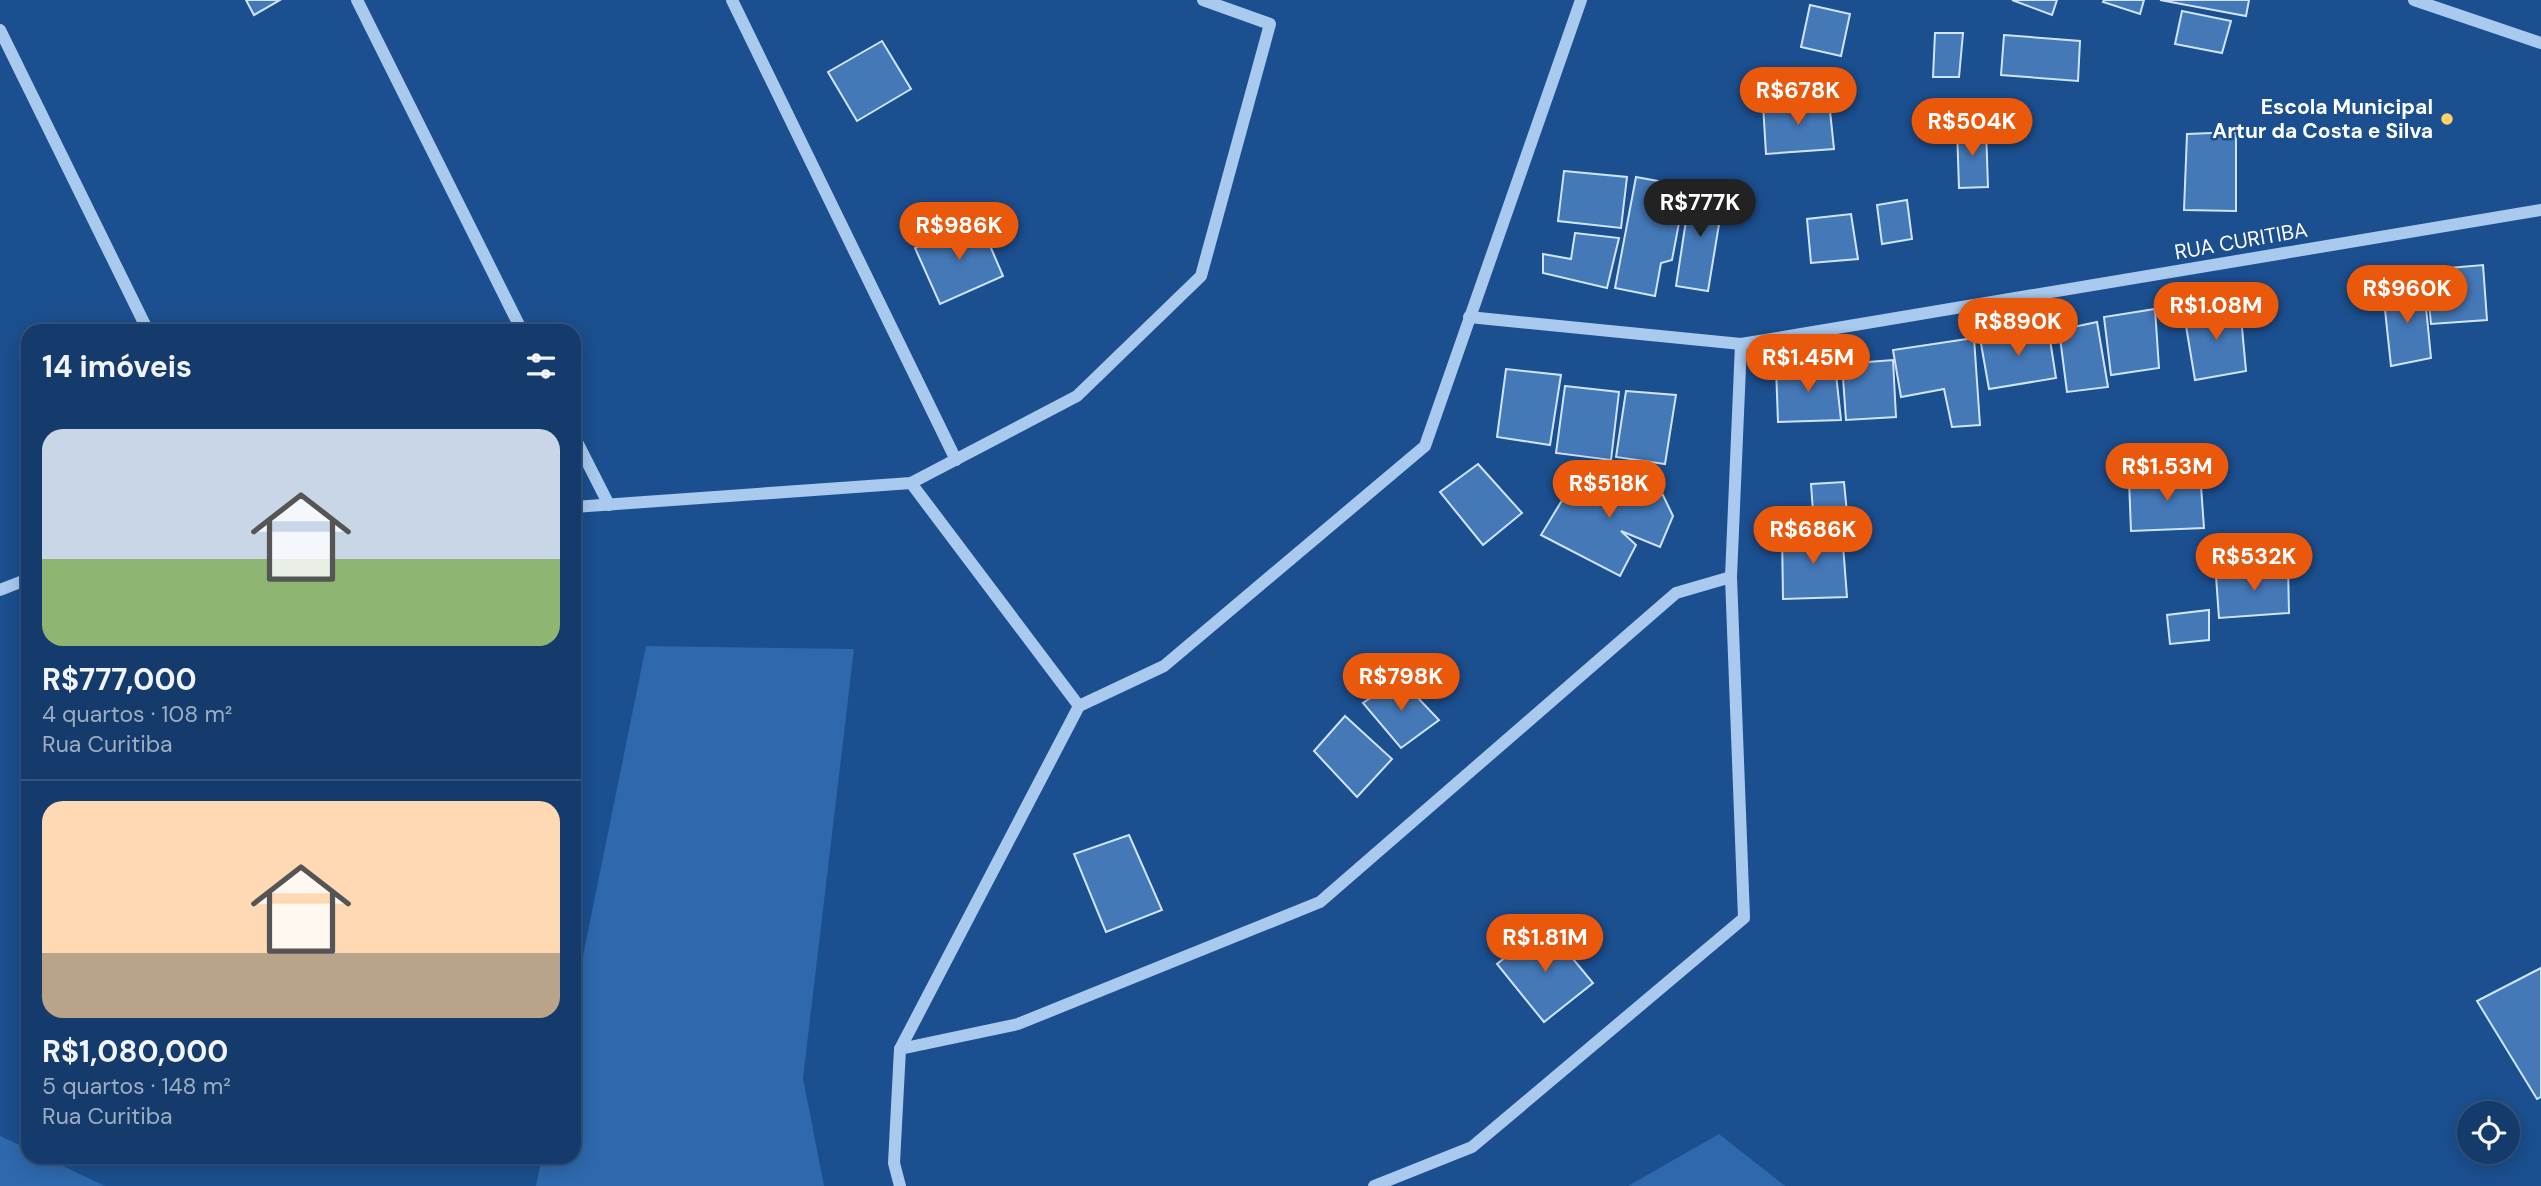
<!DOCTYPE html>
<html lang="pt">
<head>
<meta charset="utf-8">
<style>
  body { margin:0; font-family:"DM Sans",sans-serif; background:#214673; color:#f1f3f6; height:100vh; display:flex; flex-direction:column; font-size:26px; white-space:nowrap }
  * { box-sizing:border-box; margin:0 }
  p { font-size:23px; color:#9dadc1 }
  .icon { flex:none; width:38px; height:38px; fill:none; stroke:currentColor; stroke-width:2; stroke-linecap:round; stroke-linejoin:round }
  .map { position:relative; flex:1; overflow:hidden }
  .drawer { position:absolute; left:21px; top:324px; width:560px; height:840px; display:flex; flex-direction:column; background:#143b6b; border-radius:21px; box-shadow:0 4px 18px #0003,0 0 0 2px #33557e }
  .drawer>* { flex:none }
  .buttons { position:absolute; left:2457px; top:1101px; display:grid; gap:14px }
  .buttons a { display:grid; place-items:center; width:63px; height:63px; border-radius:50%; background:#143b6b; box-shadow:0 4px 18px #0003,0 0 0 2px #33557e; font-size:35px }
  .price { position:absolute; translate:-50% -60px; padding:0 16px; border-radius:24px; background:#ea580c; color:#fff; font-size:23px; line-height:46px; filter:drop-shadow(0 2px 4px #0008) }
  .price::after { content:''; position:absolute; left:50%; top:42px; width:21px; height:16px; margin-left:-10px; background:inherit; clip-path:polygon(0 0,100% 0,50% 100%) }
  .price.current { background:#222; color:#fff }
  ul { padding:0; list-style:none }
  li { display:grid; align-content:center; gap:14px; height:371px; padding:0 21px }
  li+li { border-top:2px solid #33557e }
  li span { display:grid; place-items:center; height:217px; border-radius:21px; color:#555 }
  li>.icon { margin-inline-start:auto }
  span .icon { width:126px; height:126px; fill:#fffc; stroke-width:1 }
  li b { font-size:30px }
  h2 { display:flex; justify-content:space-between; align-items:center; height:84px; padding:0 21px; font-size:30px }
  .map>svg:first-child { display:block }
  .green { fill:#2e69ad }
  .building { fill:#4478b7; stroke:#cfe3fa; stroke-width:2 }
  .lines { fill:none; stroke-linecap:round; stroke-linejoin:round }
  .minor { stroke:#a9c9ee; stroke-width:12 }
  .poi-dot { fill:#ffd166; stroke:#1b4f8f; stroke-width:2.5 }
  .labels { text-anchor:middle; stroke-width:5; stroke-linejoin:round; paint-order:stroke }
  .poi-label { font-size:21px; font-weight:bold; fill:#fff; stroke:#1b4f8f; text-anchor:end }
  .street-label { font-size:21px; fill:#fff; stroke:#1b4f8f }
</style>
</head>
<body>
<div class="map">
<svg width="2541" height="1186" viewBox="0 0 2541 1186">
  <rect width="100%" height="100%" fill="#1b4f8f"/>
  <g class="green">
    <path d="M646,646L854,649L803,1078L824,1186H536L542,1157H574V1000Z"/>
    <path d="M1719,1134L1785,1186H1628Z"/>
    <path d="M0,1136L28,1149V1157H44L105,1186H0Z"/>
  </g>
  <g class="building">
    <path d="M246,0H280L254,15Z"/>
    <path d="M2012,0H2057L2052,15Z"/>
    <path d="M2104,0H2144L2140,14L2103,2Z"/>
    <path d="M2160,0H2249L2246,16Z"/>
    <path d="M1810,5L1850,14L1841,56L1801,47Z"/>
    <path d="M2182,11L2231,21L2222,53L2175,44Z"/>
    <path d="M1935,33H1963L1959,77H1933Z"/>
    <path d="M2004,35L2080,41L2078,81L2001,75Z"/>
    <path d="M882,41L911,89L857,121L828,72Z"/>
    <path d="M1829,101L1834,149L1766,154L1763,104Z"/>
    <path d="M1986,128L1988,187L1959,188L1957,129Z"/>
    <path d="M2236,132V211L2184,210L2187,134Z"/>
    <path d="M1564,171L1627,177L1621,228L1558,221Z"/>
    <path d="M1636,177L1686,186L1672,260L1661,263L1655,296L1615,288Z"/>
    <path d="M1691,188L1724,194L1708,291L1676,286Z"/>
    <path d="M1907,200L1912,239L1882,244L1877,205Z"/>
    <path d="M1851,214L1858,259L1811,263L1807,219Z"/>
    <path d="M979,220L1003,276L940,304L915,248Z"/>
    <path d="M1575,233L1619,238L1607,288L1543,273V254L1571,259Z"/>
    <path d="M2483,265L2487,320L2431,324L2426,270Z"/>
    <path d="M2424,287L2431,358L2391,366L2383,291Z"/>
    <path d="M2240,306L2246,371L2195,380L2184,314Z"/>
    <path d="M2155,309L2159,368L2111,375L2104,317Z"/>
    <path d="M2097,322L2108,387L2067,392L2059,330Z"/>
    <path d="M2048,327L2056,378L1989,389L1980,338Z"/>
    <path d="M1974,338L1980,425L1952,427L1944,389L1901,397L1893,350Z"/>
    <path d="M1893,360L1896,417L1846,420L1842,364Z"/>
    <path d="M1835,365L1841,420L1778,422L1776,368Z"/>
    <path d="M1506,369L1561,375L1550,445L1497,437Z"/>
    <path d="M1565,386L1619,392L1611,460L1556,453Z"/>
    <path d="M1626,391L1676,395L1665,464L1616,457Z"/>
    <path d="M1478,464L1522,513L1483,545L1440,492Z"/>
    <path d="M2200,472L2204,528L2131,531L2129,480Z"/>
    <path d="M1578,474L1627,491L1635,475L1659,487L1673,516L1660,547L1621,531L1636,545L1620,576L1541,535Z"/>
    <path d="M1844,482L1848,523L1814,525L1811,484Z"/>
    <path d="M1842,532L1847,597L1783,599L1782,533Z"/>
    <path d="M2288,566L2289,613L2219,618L2216,576Z"/>
    <path d="M2209,610V640L2170,644L2167,615Z"/>
    <path d="M1399,678L1439,720L1401,748L1363,703Z"/>
    <path d="M1345,716L1392,759L1357,797L1314,751Z"/>
    <path d="M1129,835L1162,910L1106,932L1074,854Z"/>
    <path d="M1545,925L1593,983L1544,1022L1497,964Z"/>
    <path d="M2541,968V1097L2537,1099L2477,1001Z"/>
  </g>
  <g class="lines">
    <g class="minor">
      <path d="M357,0L522,331"/>
      <path d="M732,0L956,460"/>
      <path d="M2414,0L2541,43"/>
      <path d="M0,30L148,331"/>
      <path d="M1469,317L1741,344L2541,210"/>
      <path d="M574,436L609,505"/>
      <path d="M911,483L1079,706"/>
      <path d="M574,507L911,483L1077,396L1201,276L1270,24L1203,0"/>
      <path d="M0,590L28,579"/>
      <path d="M900,1049L1018,1024L1320,902L1676,593L1731,577"/>
      <path d="M900,1186L894,1163L900,1049L1079,706L1164,666L1425,446L1581,0"/>
      <path d="M1374,1186L1472,1147L1744,918L1731,577L1741,344"/>
    </g>
  </g>
  <circle class="poi-dot" cx="2447" cy="119" r="7"/>
  <g class="labels">
    <g class="poi-label">
      <text x="2433" y="114">Escola Municipal<tspan x="2433" dy="24">Artur da Costa e Silva</tspan></text>
    </g>
    <g class="street-label">
      <text transform="translate(2241 241) rotate(-10)" y="7">RUA CURITIBA</text>
    </g>
  </g>
</svg>
<div class="buttons">
<a><svg class="icon" aria-label="locate" viewBox="0 0 24 24"><circle cx="12" cy="12" r="6"/><path d="M12 2v4M12 18v4M2 12h4M18 12h4"/></svg></a>
</div>
<b class="price" style="left:1798px;top:127px">R$678K</b>
<b class="price" style="left:1972px;top:158px">R$504K</b>
<b class="price current" style="left:1700px;top:239px">R$777K</b>
<b class="price" style="left:959px;top:262px">R$986K</b>
<b class="price" style="left:2407px;top:325px">R$960K</b>
<b class="price" style="left:2216px;top:342px">R$1.08M</b>
<b class="price" style="left:2018px;top:358px">R$890K</b>
<b class="price" style="left:1808px;top:394px">R$1.45M</b>
<b class="price" style="left:2167px;top:503px">R$1.53M</b>
<b class="price" style="left:1609px;top:520px">R$518K</b>
<b class="price" style="left:1813px;top:566px">R$686K</b>
<b class="price" style="left:2254px;top:593px">R$532K</b>
<b class="price" style="left:1401px;top:713px">R$798K</b>
<b class="price" style="left:1545px;top:974px">R$1.81M</b>
<section class="drawer">
<h2>14 imóveis<svg class="icon" aria-label="filters" viewBox="0 0 24 24"><path d="M4 7h16M4 17h16"/><circle cx="9" cy="7" r="2"/><circle cx="15" cy="17" r="2"/></svg></h2>
<ul>
<li><span style="background:linear-gradient(#c9d6e8 60%,#8fb573 0)"><svg class="icon" aria-label="home" viewBox="0 0 24 24"><path d="M3 11l9-7 9 7M6 9v11h12V9"/></svg></span><div><b>R$777,000</b><p>4 quartos · 108 m²</p><p>Rua Curitiba</p></div></li>
<li><span style="background:linear-gradient(#ffd9b3 70%,#b9a48a 0)"><svg class="icon" aria-label="home" viewBox="0 0 24 24"><path d="M3 11l9-7 9 7M6 9v11h12V9"/></svg></span><div><b>R$1,080,000</b><p>5 quartos · 148 m²</p><p>Rua Curitiba</p></div></li>
</ul>
</section>
</div>
</body>
</html>
